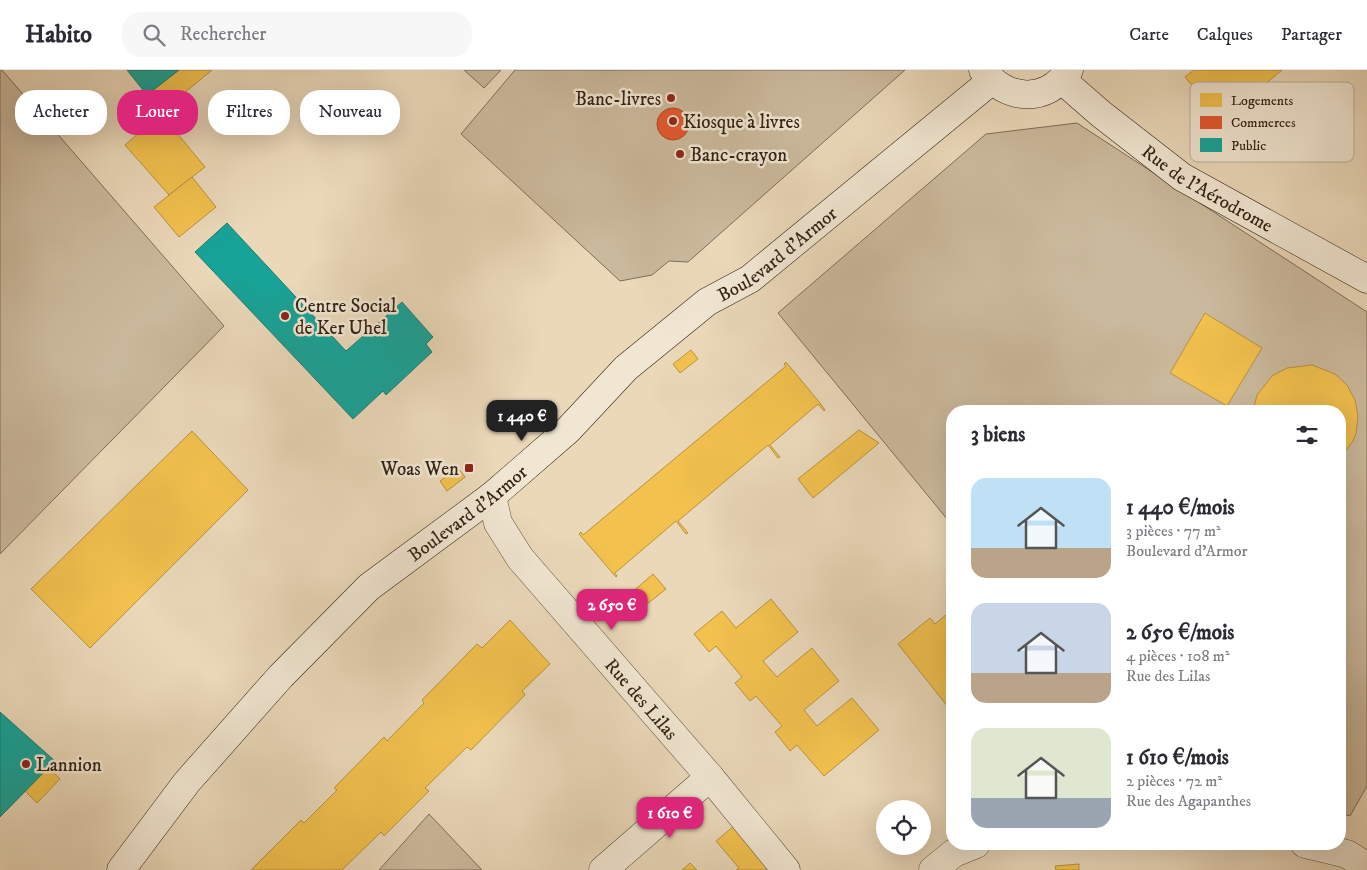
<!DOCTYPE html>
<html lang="fr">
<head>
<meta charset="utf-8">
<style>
  body { margin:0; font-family:"IM FELL DW Pica",serif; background:#f7f7f7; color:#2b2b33; height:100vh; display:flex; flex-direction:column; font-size:19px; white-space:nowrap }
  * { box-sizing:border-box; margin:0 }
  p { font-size:16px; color:#7c7c81 }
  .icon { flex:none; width:28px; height:28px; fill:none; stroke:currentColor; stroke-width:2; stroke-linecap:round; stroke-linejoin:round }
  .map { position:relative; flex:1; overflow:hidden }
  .panel { position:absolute; left:946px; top:335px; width:400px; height:445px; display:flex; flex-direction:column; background:#fff; border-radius:20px; box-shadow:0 5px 20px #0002 }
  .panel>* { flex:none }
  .guide { position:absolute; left:15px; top:20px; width:475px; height:45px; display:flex; gap:10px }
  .controls { position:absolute; left:876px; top:730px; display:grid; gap:10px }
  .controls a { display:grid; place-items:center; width:55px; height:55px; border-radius:50%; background:#fff; box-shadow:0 5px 20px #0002; font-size:25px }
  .price { position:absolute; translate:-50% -42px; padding:0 11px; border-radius:10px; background:#db2777; color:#fff; font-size:16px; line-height:32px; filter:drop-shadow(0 1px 2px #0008) }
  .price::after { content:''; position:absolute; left:50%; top:30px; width:15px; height:11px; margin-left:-8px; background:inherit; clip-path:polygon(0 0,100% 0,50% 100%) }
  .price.on { background:#222; color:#fff }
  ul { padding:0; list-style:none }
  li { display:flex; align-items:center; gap:15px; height:125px; padding:0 25px }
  li span { display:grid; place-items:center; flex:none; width:140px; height:100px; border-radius:15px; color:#555 }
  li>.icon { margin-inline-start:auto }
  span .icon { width:60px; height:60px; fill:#fffc; stroke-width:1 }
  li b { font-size:21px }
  h2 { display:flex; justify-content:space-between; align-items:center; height:60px; padding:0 25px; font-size:21px }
  .pill { padding:0 18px; border-radius:20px; background:#fff; box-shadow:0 5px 20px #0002; font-size:18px; line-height:45px }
  .pill.on { background:#db2777; color:#fff }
  header { display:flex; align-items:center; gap:30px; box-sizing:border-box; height:70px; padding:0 25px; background:#fff; border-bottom:1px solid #e1e1e2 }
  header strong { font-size:24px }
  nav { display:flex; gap:28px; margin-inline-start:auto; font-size:18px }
  .search { width:350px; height:45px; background:#f7f7f7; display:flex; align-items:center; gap:12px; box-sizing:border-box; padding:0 18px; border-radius:20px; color:#7c7c81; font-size:19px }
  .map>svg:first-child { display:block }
  .green { fill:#cbb99d; stroke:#7e6e5a }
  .homes { fill:#f2c14e; stroke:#b8923d }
  .shops { fill:#e4572e; stroke:#af4727 }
  .public { fill:#17a398; stroke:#1f7d71 }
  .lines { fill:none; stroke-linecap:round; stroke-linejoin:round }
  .street-casing { stroke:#60503f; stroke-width:29 }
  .secondary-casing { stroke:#322316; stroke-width:29 }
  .street { stroke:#f1e6d2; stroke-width:28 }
  .secondary { stroke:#f1e6d2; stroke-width:28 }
  .poi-dot { fill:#8f2418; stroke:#f1e6d2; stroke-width:2 }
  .labels { text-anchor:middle; stroke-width:5; stroke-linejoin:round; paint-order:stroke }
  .poi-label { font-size:19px; fill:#322316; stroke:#f1e6d2; text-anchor:start }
  .street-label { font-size:19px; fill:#322316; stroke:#f1e6d2 }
  .key { fill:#f1e6d2; stroke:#b8ac9a; stroke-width:1 }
  .key-label { font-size:14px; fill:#322316 }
</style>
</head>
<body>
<header>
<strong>Habito</strong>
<div class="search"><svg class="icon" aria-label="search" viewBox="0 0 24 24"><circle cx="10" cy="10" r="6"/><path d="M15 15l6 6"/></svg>Rechercher</div>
<nav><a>Carte</a><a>Calques</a><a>Partager</a></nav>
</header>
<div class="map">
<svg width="1367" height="800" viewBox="0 0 1367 800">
  <rect width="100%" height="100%" fill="#ead8b9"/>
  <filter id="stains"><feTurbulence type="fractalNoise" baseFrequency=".004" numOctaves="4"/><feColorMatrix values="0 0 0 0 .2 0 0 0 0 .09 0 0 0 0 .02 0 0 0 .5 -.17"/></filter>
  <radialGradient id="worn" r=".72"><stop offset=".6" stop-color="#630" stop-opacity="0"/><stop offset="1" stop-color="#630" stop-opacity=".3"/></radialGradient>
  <g class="green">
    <path d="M0,0H2L224,256L0,484Z"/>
    <path d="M464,0H501L484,18Z"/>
    <path d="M515,0H905L688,192L669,191L652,205L620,211L461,64Z"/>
    <path d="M1077,53L1367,242V716L1350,746L1340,743V341H952V455L778,243L986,64Z"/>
    <path d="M429,744L482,800H379Z"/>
  </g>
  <g class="homes">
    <path d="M179,0H212L160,43L147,25Z"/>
    <path d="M1194,0H1282L1221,51L1185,7Z"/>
    <path d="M161,44L205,97L169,125L125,75Z"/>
    <path d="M192,107L216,137L179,167L154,137Z"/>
    <path d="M1205,243L1262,278L1227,336L1170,303Z"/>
    <path d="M691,280L698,289L680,303L673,294Z"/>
    <path d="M786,292L820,333L825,340L824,341L818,334L770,375L780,387L778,388L768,375L678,451L688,463L686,464L676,451L615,503L617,506L616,507L579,464L581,462L583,465L786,296L784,294Z"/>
    <path d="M1312,295L1335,304L1347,315L1355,330L1358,346L1356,363L1353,371L1340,388V341H1253L1257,325L1272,306L1287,298Z"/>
    <path d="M859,360L879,373L813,428L798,409Z"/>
    <path d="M192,361L248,420L90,578L31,519Z"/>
    <path d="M458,398L465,407L447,421L440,411Z"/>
    <path d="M653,504L666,519L642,538L630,524Z"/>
    <path d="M771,529L798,562L763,591L777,607L812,578L839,611L804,640L817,656L852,628L879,660L824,706L797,675L790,681L775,662L782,656L756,626L750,631L735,613L742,607L716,576L709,582L694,564L722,541L736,558Z"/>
    <path d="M952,540V642L898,574L930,548L935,554Z"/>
    <path d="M510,550L550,594L522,621L525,625L471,680L467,677L425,718L429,721L384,766L381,762L342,800H251L301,750L304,753L337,720L334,718L384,667L387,671L424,633L422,630L477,574L482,578Z"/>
    <path d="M48,697L60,709L37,733L25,721Z"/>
    <path d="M734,756L771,800H736L739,798L716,771Z"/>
    <path d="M690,793L697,800H682Z"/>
    <path d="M1079,794V800H1056L1055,796Z"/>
  </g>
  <circle class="shops" cx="673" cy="54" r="16"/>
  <g class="public">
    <path d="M127,0H179L147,25Z"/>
    <path d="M227,153L346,281L402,232L433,267L426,274L432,282L386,325L383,321L353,349L195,182Z"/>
    <path d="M0,642L55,691L0,747Z"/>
  </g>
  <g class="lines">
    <defs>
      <g id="street">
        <path id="s1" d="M492,426L498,453L520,488L710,707L786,800"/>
        <path d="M1305,774L1347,784L1367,797"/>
        <path d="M603,800L710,707"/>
        <path d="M933,800L954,783L976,774"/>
      </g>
      <g id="secondary">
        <path d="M983,0C1006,31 1047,34 1069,0"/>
        <path id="s2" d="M1062,10L1101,44L1182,107L1367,209"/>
        <path id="s3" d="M121,800L187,712L281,606L369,517L492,426L568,360L626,298L707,232L750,209L991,11"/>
      </g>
    </defs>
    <use href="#street" class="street-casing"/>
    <use href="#secondary" class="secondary-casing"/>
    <use href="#street" class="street"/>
    <use href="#secondary" class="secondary"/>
  </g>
  <g class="poi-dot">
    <circle cx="671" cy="28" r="5"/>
    <circle cx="673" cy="51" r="5"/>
    <circle cx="680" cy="84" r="5"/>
    <circle cx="285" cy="246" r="5"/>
    <rect x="464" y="393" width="10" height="10" rx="2.5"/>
    <circle cx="26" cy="694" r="5"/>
  </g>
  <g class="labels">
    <g class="poi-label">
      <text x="661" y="35" text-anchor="end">Banc-livres</text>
      <text x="683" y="58">Kiosque à livres</text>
      <text x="690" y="91">Banc-crayon</text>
      <text x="295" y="242">Centre Social<tspan x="295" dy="22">de Ker Uhel</tspan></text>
      <text x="459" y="405" text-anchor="end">Woas Wen</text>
      <text x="36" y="701">Lannion</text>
    </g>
    <g class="street-label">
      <text dy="7" stroke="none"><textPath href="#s2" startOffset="182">Rue de l'Aérodrome</textPath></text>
      <text dy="7" stroke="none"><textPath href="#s3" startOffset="905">Boulevard d'Armor</textPath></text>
      <text dy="7" stroke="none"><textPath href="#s3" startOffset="500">Boulevard d'Armor</textPath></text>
      <text dy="7" stroke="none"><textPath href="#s1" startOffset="255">Rue des Lilas</textPath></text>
    </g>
  </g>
  <rect x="1190" y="12" width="164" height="80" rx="8" class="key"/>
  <rect x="1200" y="23" width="22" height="14" fill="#f2c14e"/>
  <rect x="1200" y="46" width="22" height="13" fill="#e4572e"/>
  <rect x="1200" y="68" width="22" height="14" fill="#17a398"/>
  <g class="key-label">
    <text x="1231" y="35">Logements</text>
    <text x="1231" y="57">Commerces</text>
    <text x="1231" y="80">Public</text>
  </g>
  <rect width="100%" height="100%" filter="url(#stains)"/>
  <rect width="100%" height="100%" fill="url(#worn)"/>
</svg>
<div class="controls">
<a><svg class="icon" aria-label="locate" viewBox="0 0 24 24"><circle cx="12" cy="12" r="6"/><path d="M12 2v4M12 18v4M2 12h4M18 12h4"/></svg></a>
</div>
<b class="price on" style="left:522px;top:372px">1 440 €</b>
<b class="price" style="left:612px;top:561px">2 650 €</b>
<b class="price" style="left:670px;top:769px">1 610 €</b>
<div class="guide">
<a class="pill">Acheter</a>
<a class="pill on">Louer</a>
<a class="pill">Filtres</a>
<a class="pill">Nouveau</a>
</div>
<section class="panel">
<h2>3 biens<svg class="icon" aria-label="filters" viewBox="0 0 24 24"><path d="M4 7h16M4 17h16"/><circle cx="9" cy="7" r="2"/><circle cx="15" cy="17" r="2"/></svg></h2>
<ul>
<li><span style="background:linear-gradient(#bfe0f5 70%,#b9a48a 0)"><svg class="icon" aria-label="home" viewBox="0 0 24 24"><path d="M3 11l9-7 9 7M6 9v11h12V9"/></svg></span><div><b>1 440 €/mois</b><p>3 pièces · 77 m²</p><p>Boulevard d'Armor</p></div></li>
<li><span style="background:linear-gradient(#c9d6e8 70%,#b9a48a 0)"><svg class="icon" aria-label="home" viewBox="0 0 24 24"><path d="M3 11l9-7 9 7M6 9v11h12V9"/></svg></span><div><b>2 650 €/mois</b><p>4 pièces · 108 m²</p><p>Rue des Lilas</p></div></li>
<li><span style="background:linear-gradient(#dfe7d0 70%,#9aa5b1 0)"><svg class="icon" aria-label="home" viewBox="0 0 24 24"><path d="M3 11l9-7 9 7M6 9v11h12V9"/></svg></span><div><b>1 610 €/mois</b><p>2 pièces · 72 m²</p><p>Rue des Agapanthes</p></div></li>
</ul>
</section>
</div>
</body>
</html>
